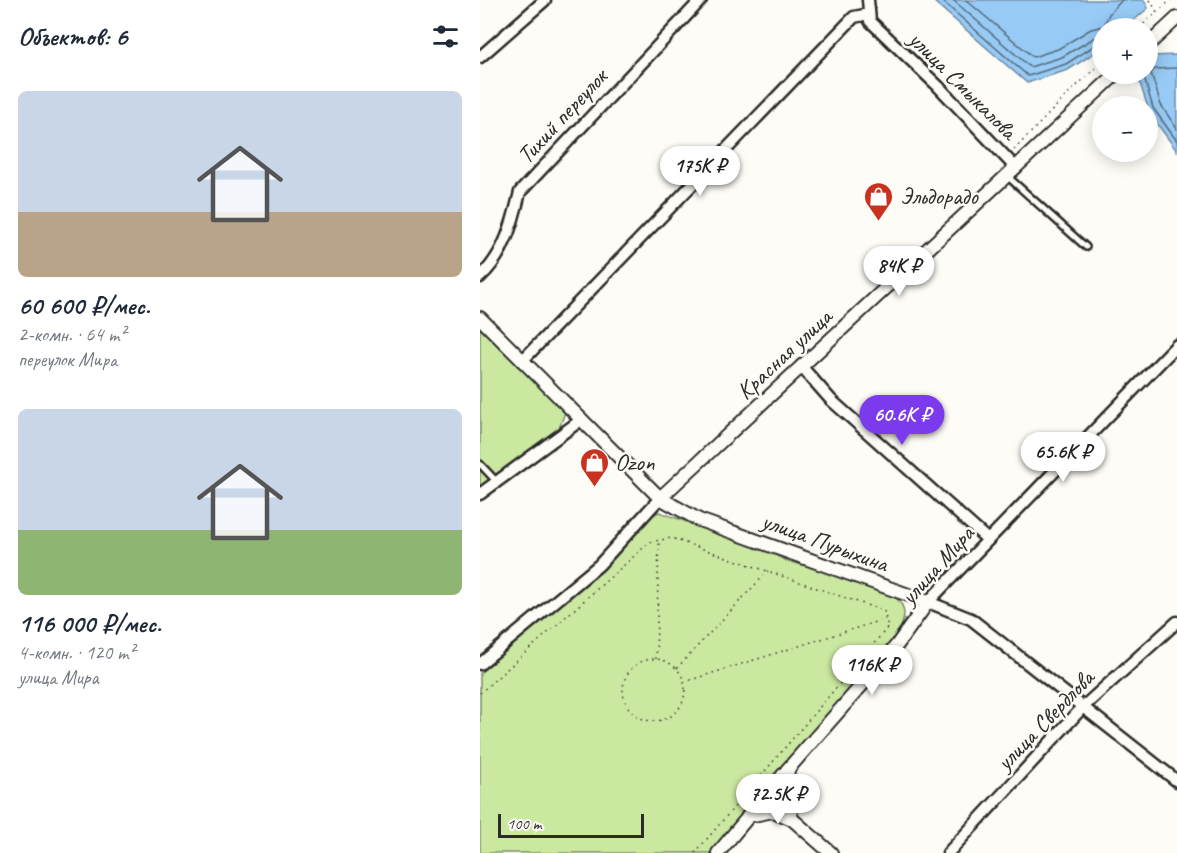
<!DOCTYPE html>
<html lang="ru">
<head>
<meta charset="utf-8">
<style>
  body { margin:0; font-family:Caveat,sans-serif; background:#f6f6f7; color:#1f2937; height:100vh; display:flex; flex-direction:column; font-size:22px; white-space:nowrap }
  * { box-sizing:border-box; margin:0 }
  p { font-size:20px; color:#747a83 }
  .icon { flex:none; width:33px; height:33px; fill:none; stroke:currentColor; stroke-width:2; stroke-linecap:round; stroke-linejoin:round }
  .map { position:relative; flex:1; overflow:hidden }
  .side { display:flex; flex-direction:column; background:#fff; width:480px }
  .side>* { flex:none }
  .tools { position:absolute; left:612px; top:18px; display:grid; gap:12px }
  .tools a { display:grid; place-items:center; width:66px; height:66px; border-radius:50%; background:#fff; box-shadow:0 3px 15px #0003; font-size:30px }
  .scale { position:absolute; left:18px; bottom:15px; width:146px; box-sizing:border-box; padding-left:6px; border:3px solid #2b2b2b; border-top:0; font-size:16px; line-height:21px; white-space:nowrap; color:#2b2b2b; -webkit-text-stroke:4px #fdfcf7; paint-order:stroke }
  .price { position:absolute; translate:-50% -51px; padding:0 14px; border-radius:21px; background:#fff; color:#222; font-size:20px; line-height:39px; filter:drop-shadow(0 2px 3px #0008) }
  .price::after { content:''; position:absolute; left:50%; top:36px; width:18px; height:14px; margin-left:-9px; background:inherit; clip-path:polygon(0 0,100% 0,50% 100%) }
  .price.on { background:#7c3aed; color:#fff }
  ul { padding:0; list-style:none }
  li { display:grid; align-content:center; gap:12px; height:318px; padding:0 18px }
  li span { display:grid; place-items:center; height:186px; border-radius:9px; color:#555 }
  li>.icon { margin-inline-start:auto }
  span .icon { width:108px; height:108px; fill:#fffc; stroke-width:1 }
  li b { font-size:26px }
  h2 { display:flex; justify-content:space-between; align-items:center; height:72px; padding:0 18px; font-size:26px }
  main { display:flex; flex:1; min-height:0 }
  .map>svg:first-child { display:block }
  .green { fill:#cae8a0; stroke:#7a8a66; stroke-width:1.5 }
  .water { fill:#97caf4; stroke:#6c8aa4; stroke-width:1.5 }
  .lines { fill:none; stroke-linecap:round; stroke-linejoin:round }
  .shore { stroke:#566b7b; stroke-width:1.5 }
  .service-casing { stroke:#2b2b2b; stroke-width:10 }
  .minor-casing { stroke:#2b2b2b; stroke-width:15 }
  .tertiary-casing { stroke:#2b2b2b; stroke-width:16 }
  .path { stroke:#2b2b2b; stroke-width:1.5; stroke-dasharray:1.5 4.5; stroke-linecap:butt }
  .service { stroke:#fdfcf7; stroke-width:5 }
  .minor { stroke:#fdfcf7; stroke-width:10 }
  .tertiary { stroke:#fdfcf7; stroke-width:12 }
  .labels { text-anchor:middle; stroke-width:5; stroke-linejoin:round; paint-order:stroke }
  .street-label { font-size:24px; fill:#2b2b2b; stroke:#fdfcf7 }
  .poi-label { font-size:24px; fill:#2b2b2b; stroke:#fdfcf7; text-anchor:start }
</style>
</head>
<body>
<main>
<section class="side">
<h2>Объектов: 6<svg class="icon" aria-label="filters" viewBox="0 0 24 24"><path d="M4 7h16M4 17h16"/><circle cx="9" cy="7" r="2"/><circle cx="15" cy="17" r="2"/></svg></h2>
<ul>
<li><span style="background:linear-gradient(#c9d6e8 65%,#b9a48a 0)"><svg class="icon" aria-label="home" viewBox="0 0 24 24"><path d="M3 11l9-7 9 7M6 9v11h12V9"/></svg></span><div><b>60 600 ₽/мес.</b><p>2-комн. · 64 m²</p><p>переулок Мира</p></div></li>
<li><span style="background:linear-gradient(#c9d6e8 65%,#8fb573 0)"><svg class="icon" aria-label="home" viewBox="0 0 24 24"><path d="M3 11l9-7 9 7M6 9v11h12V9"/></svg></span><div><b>116 000 ₽/мес.</b><p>4-комн. · 120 m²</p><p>улица Мира</p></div></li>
</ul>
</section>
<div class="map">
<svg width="697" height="853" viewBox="0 0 697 853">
  <rect width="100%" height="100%" fill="#fdfcf7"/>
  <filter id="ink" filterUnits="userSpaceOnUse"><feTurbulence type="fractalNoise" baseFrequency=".0167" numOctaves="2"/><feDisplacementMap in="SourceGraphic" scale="12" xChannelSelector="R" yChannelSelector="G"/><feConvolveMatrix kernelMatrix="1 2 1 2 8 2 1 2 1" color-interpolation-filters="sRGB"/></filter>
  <g filter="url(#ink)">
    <g class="green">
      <path d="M0,326L85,412L79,429L0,487Z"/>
      <path d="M179,512L290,551C305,564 320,563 338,569C362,576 386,585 410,593C427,604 427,617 418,633L234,853H0V673L122,568L166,518Z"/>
    </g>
    <g class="water">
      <path d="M452,0H664L668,8L645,28H622V48L588,70L547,83Z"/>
      <path d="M697,55V151L670,114L657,74H668V59L671,56Z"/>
    </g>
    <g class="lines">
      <g class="shore">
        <path d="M461,0L548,76L586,64L617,44L622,43"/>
        <path d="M473,0L550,67L582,57L614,38L622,36"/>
        <path d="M486,0L553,57L578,49L611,29L624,26L629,14L642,0"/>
        <path d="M697,68L675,69L671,73L681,105L697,129"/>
        <path d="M663,74L673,108L697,141"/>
      </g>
      <defs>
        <g id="service">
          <path d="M527,176L606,247"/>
          <path d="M0,464L17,482"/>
        </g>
        <g id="minor">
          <path d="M388,0L390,21L458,86L536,168"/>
          <path d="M0,57L65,0"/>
          <path d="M0,277C24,256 33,222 40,192L221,0"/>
          <path d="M697,345L448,602L491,619L697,781"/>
          <path d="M42,361L374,17L389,14"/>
          <path d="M321,366L351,400L508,540"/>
          <path d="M0,494L101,420"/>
          <path d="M0,664L119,565L180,498"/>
          <path d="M468,853L603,707L697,622"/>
        </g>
        <g id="tertiary">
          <path d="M668,45L697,18"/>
          <path d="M0,318L180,498L219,520L448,602L417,645L308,769L238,853"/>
          <path d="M180,498L636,74"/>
          <path d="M308,769L306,793L312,819L351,853"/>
          <path d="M268,816L293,811L312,819"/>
        </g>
      </defs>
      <use href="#service" class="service-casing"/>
      <use href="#minor" class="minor-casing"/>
      <use href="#tertiary" class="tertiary-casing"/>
      <g class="path">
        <path d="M670,0L677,12"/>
        <path d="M659,28L691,0"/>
        <path d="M534,150L587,95L622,62"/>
        <path d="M176,659L179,540"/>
        <circle cx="174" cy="690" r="31"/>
        <path d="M197,668L288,571"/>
        <path d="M204,682L405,619"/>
        <path d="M0,693L170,542L191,538L404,611L408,627L215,853"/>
      </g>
      <use href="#service" class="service"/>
      <use href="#minor" class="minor"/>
      <use href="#tertiary" class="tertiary"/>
    </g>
  </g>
  <defs>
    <symbol id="shop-pin" viewBox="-11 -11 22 30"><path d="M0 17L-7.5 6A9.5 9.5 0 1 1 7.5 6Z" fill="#c8321e" stroke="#fdfcf7"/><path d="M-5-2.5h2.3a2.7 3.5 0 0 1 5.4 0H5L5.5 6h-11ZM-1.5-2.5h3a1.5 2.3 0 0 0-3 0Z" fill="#fff"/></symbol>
  </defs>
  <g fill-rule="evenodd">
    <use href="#shop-pin" x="382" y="180" width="33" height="45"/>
    <use href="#shop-pin" x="98" y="446" width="33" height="45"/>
  </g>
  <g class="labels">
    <g class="street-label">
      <text transform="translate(483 85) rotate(45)" y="8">улица Смыкалова</text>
      <text transform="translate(82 116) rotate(-47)" y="8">Тихий переулок</text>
      <text transform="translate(304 354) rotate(-43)" y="8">Красная улица</text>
      <text transform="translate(345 542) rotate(20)" y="8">улица Пурыхина</text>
      <text transform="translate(457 565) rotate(-48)" y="8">улица Мира</text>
      <text transform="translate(565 720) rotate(-46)" y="8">улица Свердлова</text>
    </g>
    <g class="poi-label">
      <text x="420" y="204">Эльдорадо</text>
      <text x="135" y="470">Ozon</text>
    </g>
  </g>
</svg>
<div class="tools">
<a>+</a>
<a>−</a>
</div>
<div class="scale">100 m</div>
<b class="price" style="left:220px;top:197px">175K ₽</b>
<b class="price" style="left:419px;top:297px">84K ₽</b>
<b class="price on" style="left:422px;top:446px">60.6K ₽</b>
<b class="price" style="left:583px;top:483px">65.6K ₽</b>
<b class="price" style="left:392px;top:696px">116K ₽</b>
<b class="price" style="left:298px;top:825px">72.5K ₽</b>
</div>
</main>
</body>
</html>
